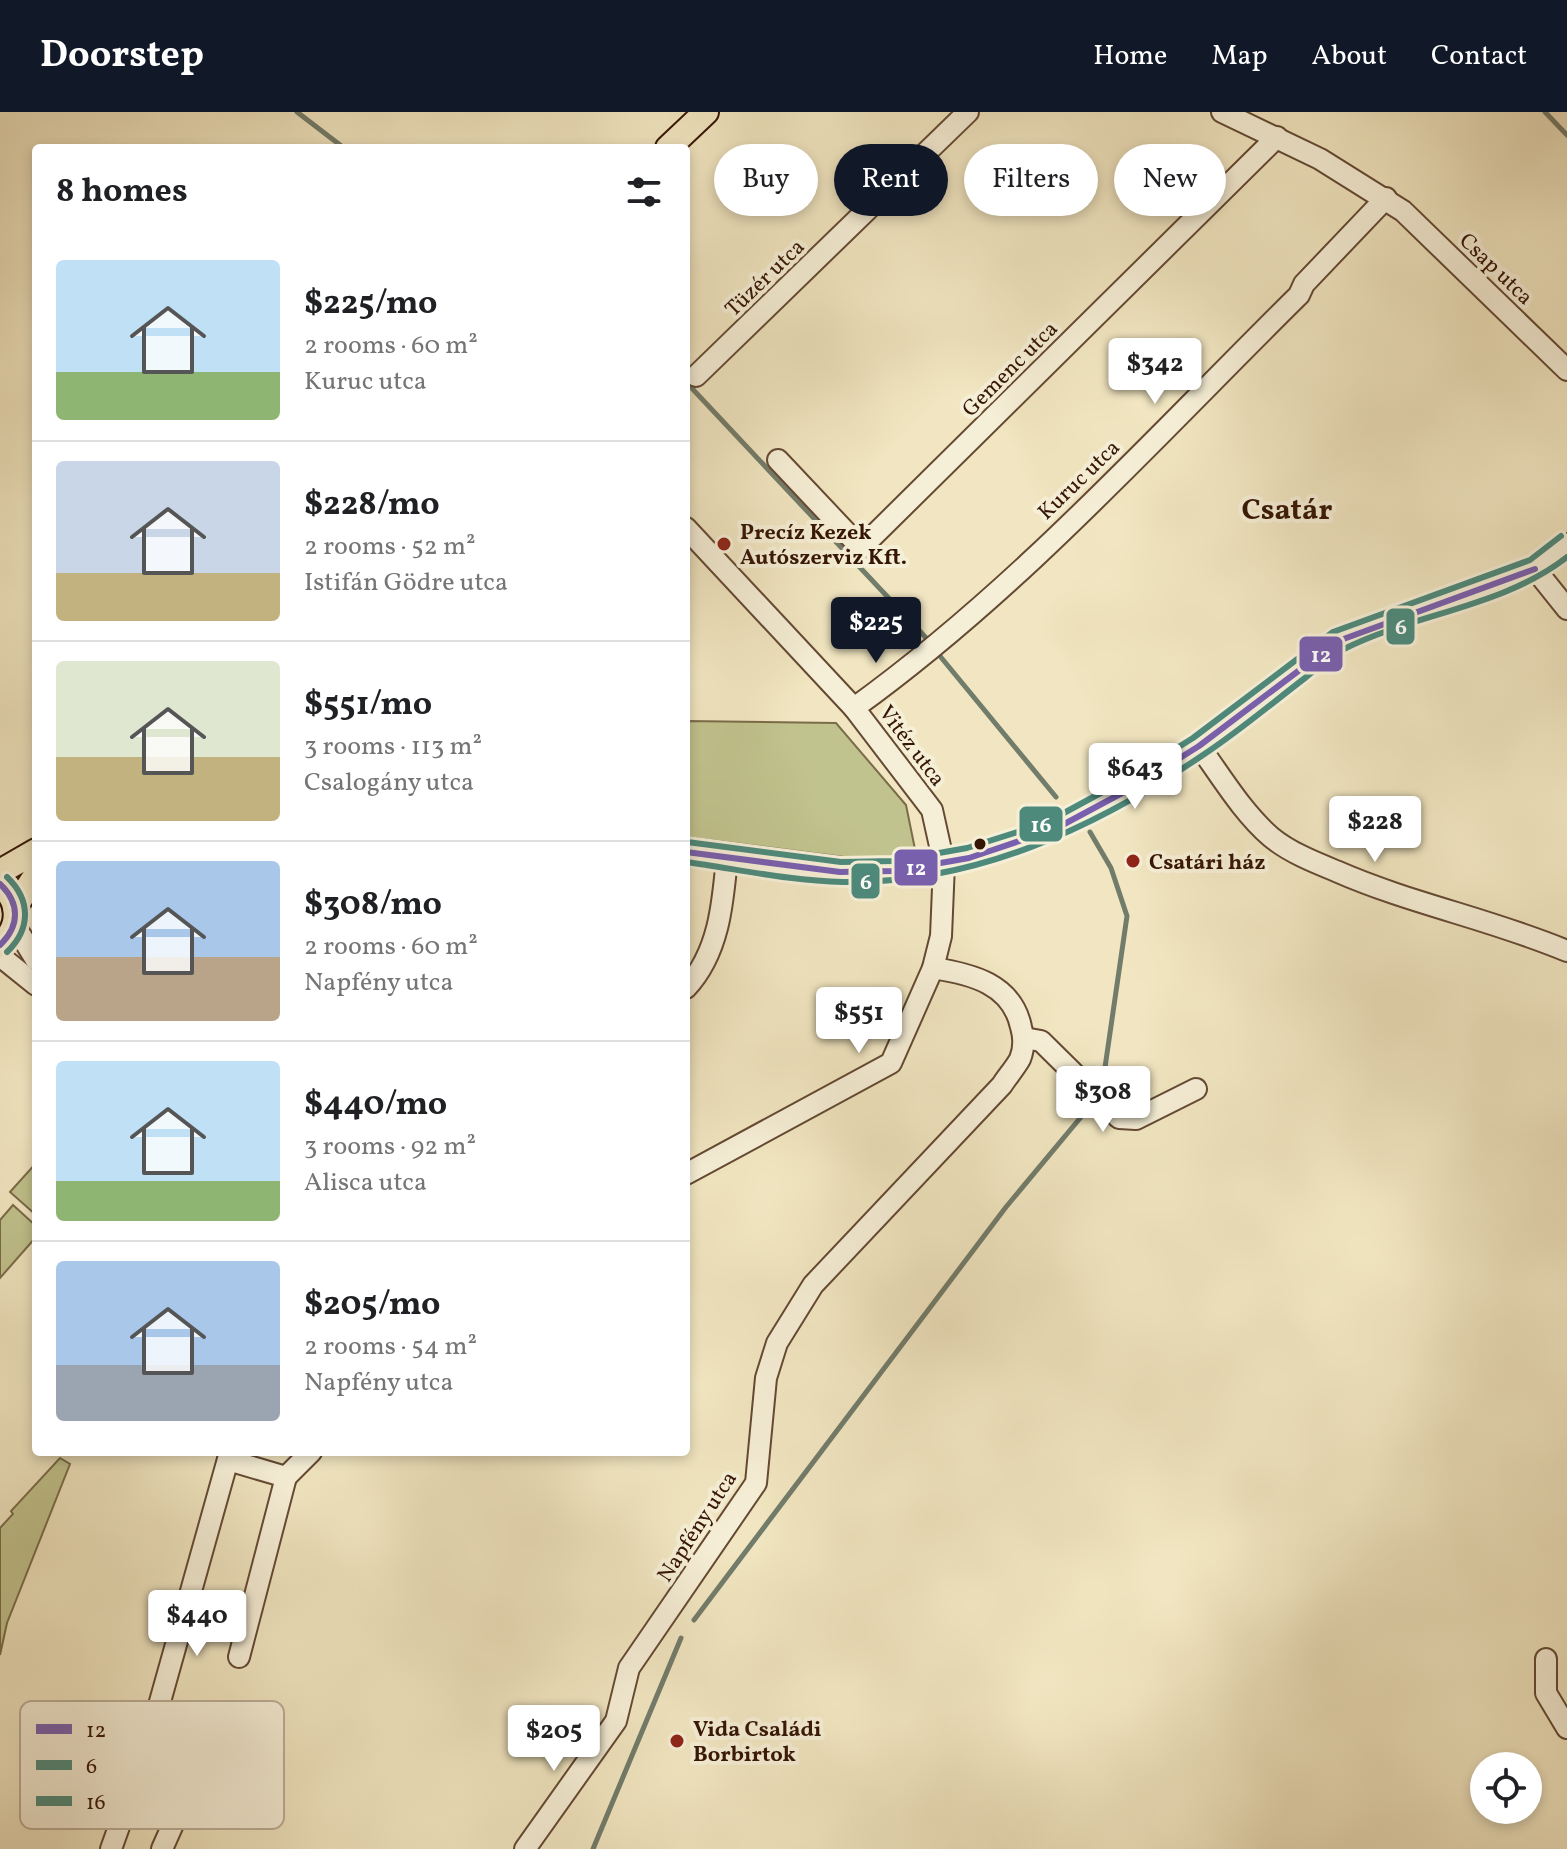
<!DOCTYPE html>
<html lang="en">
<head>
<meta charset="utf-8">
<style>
  body { margin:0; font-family:Vollkorn,serif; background:#f6f6f6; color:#202124; height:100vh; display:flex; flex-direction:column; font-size:30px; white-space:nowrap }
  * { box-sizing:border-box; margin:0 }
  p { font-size:26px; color:#757577 }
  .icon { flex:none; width:44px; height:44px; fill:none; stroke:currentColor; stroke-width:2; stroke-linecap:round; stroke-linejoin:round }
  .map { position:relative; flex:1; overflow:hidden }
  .panel { position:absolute; left:32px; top:32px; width:658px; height:1312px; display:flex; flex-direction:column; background:#fff; border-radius:8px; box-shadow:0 4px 12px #0003 }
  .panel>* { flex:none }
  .hud { position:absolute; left:714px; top:32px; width:732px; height:72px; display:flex; gap:16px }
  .controls { position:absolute; left:1470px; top:1640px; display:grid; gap:16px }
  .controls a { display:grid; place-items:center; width:72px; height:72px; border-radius:50%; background:#fff; box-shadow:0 4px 12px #0003; font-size:40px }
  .price { position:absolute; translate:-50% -68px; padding:0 18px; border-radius:8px; background:#fff; color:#222; font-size:26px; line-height:52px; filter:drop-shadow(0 2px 4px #0008) }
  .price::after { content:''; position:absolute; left:50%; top:48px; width:24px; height:18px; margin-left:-12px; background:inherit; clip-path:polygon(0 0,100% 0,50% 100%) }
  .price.on { background:#111827; color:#fff }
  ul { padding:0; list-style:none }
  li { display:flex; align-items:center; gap:24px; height:200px; padding:0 24px }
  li+li { border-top:2px solid #e0e0e0 }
  li span { display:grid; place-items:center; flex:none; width:224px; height:160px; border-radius:8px; color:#555 }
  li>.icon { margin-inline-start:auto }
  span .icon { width:96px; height:96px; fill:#fffc; stroke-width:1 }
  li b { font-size:34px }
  h2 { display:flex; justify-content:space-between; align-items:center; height:96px; padding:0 24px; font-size:34px }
  .tag { padding:0 28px; border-radius:36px; background:#fff; box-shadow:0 4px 12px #0003; font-size:28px; line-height:72px }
  .tag.on { background:#111827; color:#fff }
  header { display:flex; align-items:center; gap:48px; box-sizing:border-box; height:112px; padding:0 40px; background:#111827; color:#fff }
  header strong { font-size:38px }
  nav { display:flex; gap:44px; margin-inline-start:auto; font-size:28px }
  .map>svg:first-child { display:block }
  .green { fill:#c1c38e; stroke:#7b6c49; stroke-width:2 }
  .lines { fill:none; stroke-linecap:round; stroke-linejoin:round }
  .stream { stroke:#727c6b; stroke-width:5 }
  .minor-casing { stroke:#644933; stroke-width:24 }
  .major-casing { stroke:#351504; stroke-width:28 }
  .minor { stroke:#f6efd7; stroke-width:20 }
  .major { stroke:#f1e6c1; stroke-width:24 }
  .bus-1-casing { stroke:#f6efd7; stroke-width:12 }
  .bus-2-casing { stroke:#f6efd7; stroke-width:12 }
  .bus-3-casing { stroke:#f6efd7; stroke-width:12 }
  .bus-1 { stroke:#7960ae; stroke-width:6 }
  .bus-2 { stroke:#4d8a7c; stroke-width:6 }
  .bus-3 { stroke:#4d8a7c; stroke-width:6 }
  .poi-dot { fill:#8f2418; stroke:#f6efd7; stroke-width:3 }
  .bus-dot { fill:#351504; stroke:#f6efd7; stroke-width:3 }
  .labels { text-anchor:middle; stroke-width:8; stroke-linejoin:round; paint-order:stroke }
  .street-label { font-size:22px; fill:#351504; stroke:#f6efd7 }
  .poi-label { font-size:22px; font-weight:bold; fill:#351504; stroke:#f6efd7; text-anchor:start }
  .district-label { font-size:30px; font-weight:bold; fill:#351504; stroke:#f6efd7 }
  .key { fill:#f6efd7; stroke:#bcae98; stroke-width:2 }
  .key-label { font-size:22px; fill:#351504 }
  .line-badge { stroke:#f6efd7; stroke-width:3 }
  .badge-label { font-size:22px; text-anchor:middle; font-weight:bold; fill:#fff }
</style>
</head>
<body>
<header>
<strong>Doorstep</strong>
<nav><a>Home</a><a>Map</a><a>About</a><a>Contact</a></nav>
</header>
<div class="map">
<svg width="1567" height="1737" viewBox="0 0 1567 1737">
  <rect width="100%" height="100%" fill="#f1e6c1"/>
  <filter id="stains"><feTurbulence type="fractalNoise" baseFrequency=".0025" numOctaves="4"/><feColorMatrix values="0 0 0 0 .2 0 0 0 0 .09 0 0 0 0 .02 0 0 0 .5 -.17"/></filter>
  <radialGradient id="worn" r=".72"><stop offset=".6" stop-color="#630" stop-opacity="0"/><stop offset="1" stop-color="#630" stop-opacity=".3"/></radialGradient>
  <g class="green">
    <path d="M686,609L836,611L906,693L917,747L852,746L686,725Z"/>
    <path d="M36,1051V1103L10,1080Z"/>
    <path d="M13,1093L36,1114V1125L0,1166V1108Z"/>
    <path d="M60,1346L70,1352L7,1511L0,1543V1416L13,1402L11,1399Z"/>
  </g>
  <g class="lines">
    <g class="stream">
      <path d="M297,0L344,36"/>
      <path d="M1545,0L1567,23"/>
      <path d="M686,270L929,529"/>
      <path d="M935,538L1056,685"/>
      <path d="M1090,720L1111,756L1127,804L1102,976"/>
      <path d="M694,1508L1006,1095L1091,993"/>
      <path d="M593,1737L681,1526"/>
    </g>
    <defs>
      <g id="minor">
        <path d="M1222,0L1320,47L1403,99L1567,258"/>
        <path d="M696,264L968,0"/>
        <path d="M778,348L861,436L1277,25"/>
        <path d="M686,416L854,596L932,698L944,752L941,824L933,856L891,951L686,1062"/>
        <path d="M1535,457L1567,497"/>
        <path d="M854,596C1018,478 1156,324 1299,183L1304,172L1386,86"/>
        <path d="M1199,634C1221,664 1242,700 1271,725C1289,740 1314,750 1336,759C1411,792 1491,807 1567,839"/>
        <path d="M686,740L840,760L895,759L969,746L1027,727L1055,717L1137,673L1199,634L1338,529L1535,457L1567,432"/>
        <path d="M15,814L36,848"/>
        <path d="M0,844L36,873"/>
        <path d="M686,876C719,841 723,791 727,745"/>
        <path d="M1024,926L1041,929L1119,1006L1136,1007L1196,977"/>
        <path d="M228,1348L286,1365L311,1340"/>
        <path d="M239,1545L286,1365"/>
        <path d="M1546,1547V1581L1567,1616"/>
        <path d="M111,1737L147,1636L230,1340"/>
        <path d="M162,1737L219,1609"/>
        <path d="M525,1737L616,1609L629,1556L756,1371L766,1266L777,1231L813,1173L1002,973C1007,965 1015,956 1020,947C1024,937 1024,925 1021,915C1012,872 972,862 933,856"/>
      </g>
      <g id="major">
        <path d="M668,36L706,0"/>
        <path d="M0,760L36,739"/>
        <path d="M0,772C21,789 21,816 0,833"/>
        <path d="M15,795L36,763"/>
      </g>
    </defs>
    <use href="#minor" class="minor-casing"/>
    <use href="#major" class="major-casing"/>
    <use href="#minor" class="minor"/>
    <use href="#major" class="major"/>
    <defs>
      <g id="bus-1">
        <path d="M686,740L840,760L895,759L969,746L1055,717L1137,673L1199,634L1338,529L1535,457"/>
        <path d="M0,772C20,791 20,814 0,833"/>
      </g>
      <path id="bus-2" d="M686,750C737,757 791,769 843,770C975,772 1095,716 1203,643C1238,620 1271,592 1305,566C1317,557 1330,544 1344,537C1416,501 1503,495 1567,445"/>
      <g id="bus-3">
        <path d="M687,730L841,750L894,749L967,736L1024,718L1051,708L1132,664L1193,626L1333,520L1530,448L1561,424"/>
        <path d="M7,765C31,788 31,817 7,840"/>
      </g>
    </defs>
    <use href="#bus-1" class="bus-1-casing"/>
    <use href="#bus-2" class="bus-2-casing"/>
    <use href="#bus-3" class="bus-3-casing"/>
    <use href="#bus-1" class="bus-1"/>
    <use href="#bus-2" class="bus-2"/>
    <use href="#bus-3" class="bus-3"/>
  </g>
  <g class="poi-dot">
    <circle cx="724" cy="432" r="8"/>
    <circle cx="1133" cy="749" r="8"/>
    <circle cx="677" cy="1629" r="8"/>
  </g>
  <circle class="bus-dot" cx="980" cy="732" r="7"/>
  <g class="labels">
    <g class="street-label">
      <text transform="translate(1497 156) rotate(44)" y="8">Csap utca</text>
      <text transform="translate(764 165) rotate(-44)" y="8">Tüzér utca</text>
      <text transform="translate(1009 256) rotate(-45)" y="8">Gemenc utca</text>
      <text transform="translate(1078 367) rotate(-44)" y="8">Kuruc utca</text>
      <text transform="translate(913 633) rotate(53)" y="8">Vitéz utca</text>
      <text transform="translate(696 1414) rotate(-57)" y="8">Napfény utca</text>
    </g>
    <g class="poi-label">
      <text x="740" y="427">Precíz Kezek<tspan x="740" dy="25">Autószerviz Kft.</tspan></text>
      <text x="1149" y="757">Csatári ház</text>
      <text x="693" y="1624">Vida Családi<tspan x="693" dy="25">Borbirtok</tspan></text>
    </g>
    <g class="district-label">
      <text x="1287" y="407">Csatár</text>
    </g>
  </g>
  <rect x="20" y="1589" width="264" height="128" rx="12" class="key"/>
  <rect x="36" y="1612" width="36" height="10" fill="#7960ae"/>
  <rect x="36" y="1648" width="36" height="10" fill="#4d8a7c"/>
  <rect x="36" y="1684" width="36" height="10" fill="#4d8a7c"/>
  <g class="key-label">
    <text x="86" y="1625">12</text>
    <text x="86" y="1661">6</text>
    <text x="86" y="1697">16</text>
  </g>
  <g class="line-badge">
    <rect x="1385" y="495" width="31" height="39" rx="8" fill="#4d8a7c"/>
    <rect x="1298" y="523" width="46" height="38" rx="8" fill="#7960ae"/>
    <rect x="1018" y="693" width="46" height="38" rx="8" fill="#4d8a7c"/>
    <rect x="893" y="736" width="46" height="39" rx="8" fill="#7960ae"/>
    <rect x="850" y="750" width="31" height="38" rx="8" fill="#4d8a7c"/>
  </g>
  <g class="badge-label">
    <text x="1401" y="522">6</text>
    <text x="1321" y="550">12</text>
    <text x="1041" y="720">16</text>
    <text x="916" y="763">12</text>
    <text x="866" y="777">6</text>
  </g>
  <rect width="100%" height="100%" filter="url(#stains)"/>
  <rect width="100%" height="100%" fill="url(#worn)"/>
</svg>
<div class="controls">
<a><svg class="icon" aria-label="locate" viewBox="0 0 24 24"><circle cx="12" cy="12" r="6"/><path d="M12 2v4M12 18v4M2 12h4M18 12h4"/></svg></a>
</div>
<b class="price" style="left:1155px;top:294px">$342</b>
<b class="price on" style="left:876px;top:553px">$225</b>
<b class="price" style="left:1135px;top:699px">$643</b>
<b class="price" style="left:1375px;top:752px">$228</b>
<b class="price" style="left:859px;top:943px">$551</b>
<b class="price" style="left:1103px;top:1022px">$308</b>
<b class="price" style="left:197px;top:1546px">$440</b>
<b class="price" style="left:554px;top:1661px">$205</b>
<div class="hud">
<a class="tag">Buy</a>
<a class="tag on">Rent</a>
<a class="tag">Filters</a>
<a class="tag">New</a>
</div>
<section class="panel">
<h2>8 homes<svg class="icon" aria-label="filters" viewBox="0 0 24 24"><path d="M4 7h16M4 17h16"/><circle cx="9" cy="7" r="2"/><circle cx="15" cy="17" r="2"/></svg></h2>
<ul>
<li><span style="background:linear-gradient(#bfe0f5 70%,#8fb573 0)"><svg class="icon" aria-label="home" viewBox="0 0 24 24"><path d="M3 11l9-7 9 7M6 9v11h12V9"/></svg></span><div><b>$225/mo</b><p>2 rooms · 60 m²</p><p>Kuruc utca</p></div></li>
<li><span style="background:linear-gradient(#c9d6e8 70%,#c2b280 0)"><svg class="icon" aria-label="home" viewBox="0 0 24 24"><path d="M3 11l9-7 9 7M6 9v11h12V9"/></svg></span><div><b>$228/mo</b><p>2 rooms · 52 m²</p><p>Istifán Gödre utca</p></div></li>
<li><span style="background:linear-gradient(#dfe7d0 60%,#c2b280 0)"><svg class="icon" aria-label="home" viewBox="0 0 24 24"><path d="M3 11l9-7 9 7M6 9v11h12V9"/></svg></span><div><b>$551/mo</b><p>3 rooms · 113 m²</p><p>Csalogány utca</p></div></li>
<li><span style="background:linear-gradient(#a9c7e8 60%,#b9a48a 0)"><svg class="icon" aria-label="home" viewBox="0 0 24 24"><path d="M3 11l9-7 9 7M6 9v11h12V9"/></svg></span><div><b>$308/mo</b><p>2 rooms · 60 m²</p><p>Napfény utca</p></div></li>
<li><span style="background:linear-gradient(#bfe0f5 75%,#8fb573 0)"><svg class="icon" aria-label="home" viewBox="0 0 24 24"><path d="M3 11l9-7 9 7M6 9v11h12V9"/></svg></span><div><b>$440/mo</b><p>3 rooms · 92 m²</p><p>Alisca utca</p></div></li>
<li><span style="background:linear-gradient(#a9c7e8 65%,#9aa5b1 0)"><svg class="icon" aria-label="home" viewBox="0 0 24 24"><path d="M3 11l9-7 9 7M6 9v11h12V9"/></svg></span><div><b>$205/mo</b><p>2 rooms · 54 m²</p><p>Napfény utca</p></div></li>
</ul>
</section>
</div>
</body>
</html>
